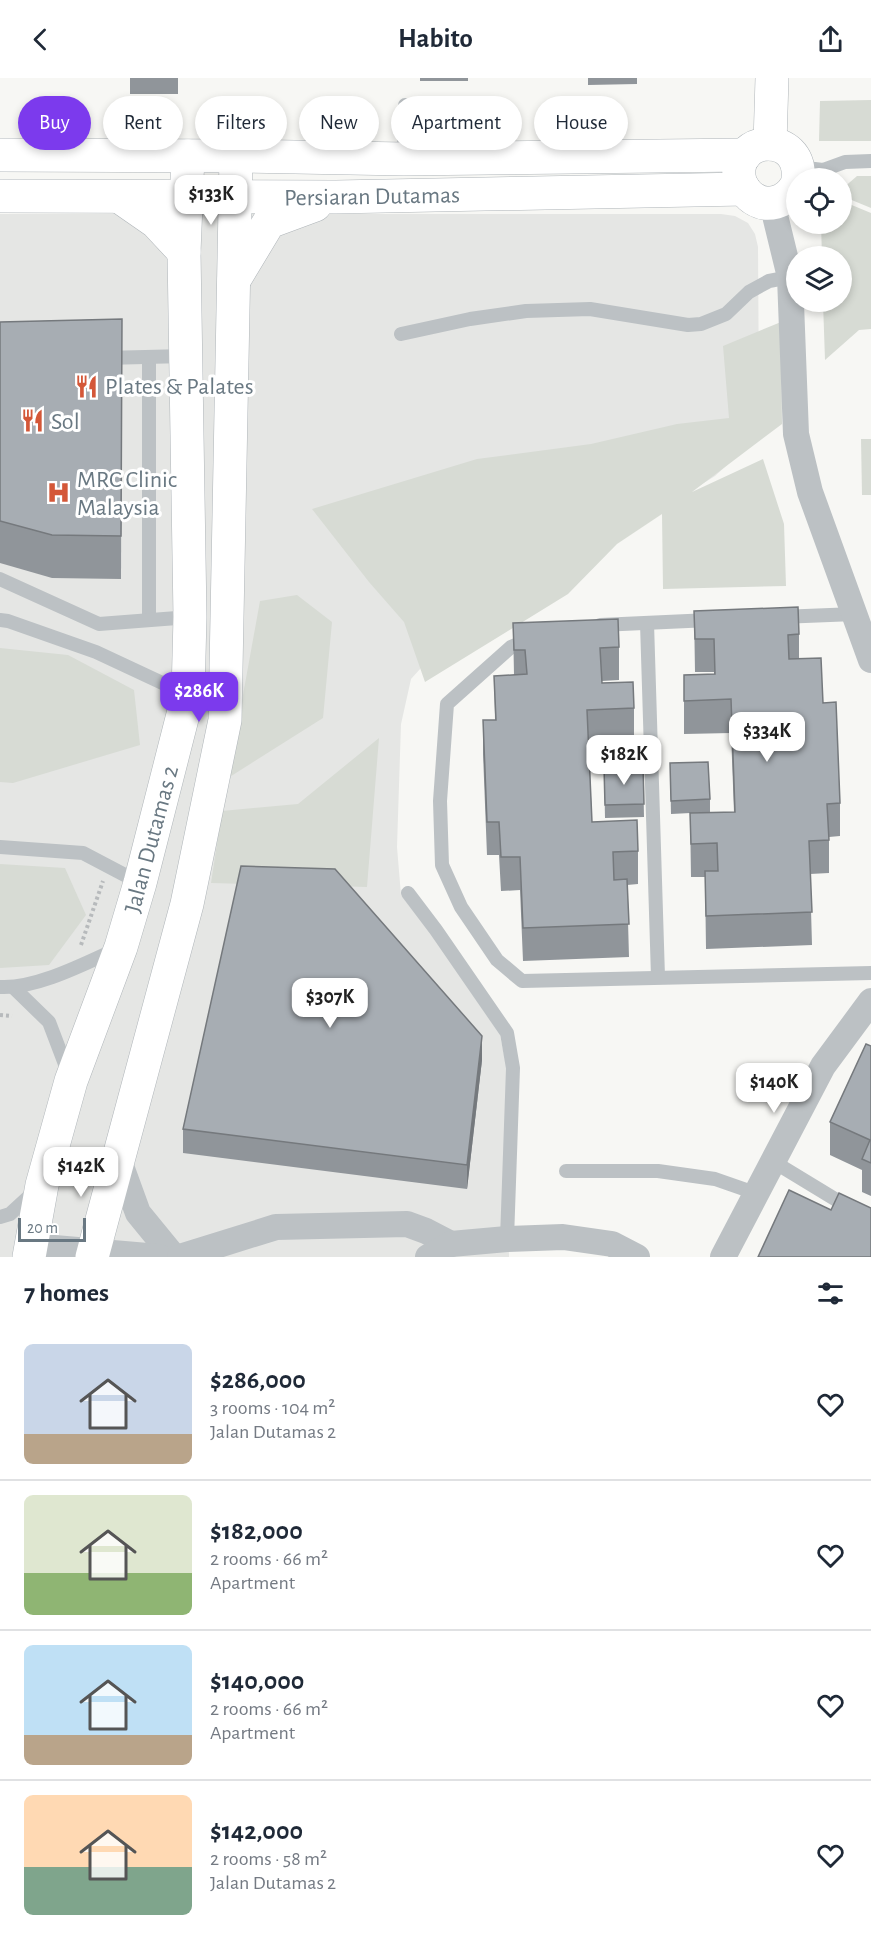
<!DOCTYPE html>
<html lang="en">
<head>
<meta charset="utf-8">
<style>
  body { margin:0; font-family:"Alegreya Sans",sans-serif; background:#f2f2f3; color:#1f2937; height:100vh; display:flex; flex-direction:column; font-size:22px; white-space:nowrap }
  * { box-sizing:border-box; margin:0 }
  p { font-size:20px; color:#747a83 }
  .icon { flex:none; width:33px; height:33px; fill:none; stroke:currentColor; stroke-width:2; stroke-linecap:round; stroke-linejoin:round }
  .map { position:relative; height:1179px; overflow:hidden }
  .drawer { display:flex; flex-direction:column; background:#fff; flex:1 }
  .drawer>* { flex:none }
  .guide { position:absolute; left:18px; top:18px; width:836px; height:54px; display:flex; gap:12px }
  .fabs { position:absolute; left:786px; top:90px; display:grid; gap:12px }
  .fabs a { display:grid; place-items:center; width:66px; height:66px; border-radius:50%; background:#fff; box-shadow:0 3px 9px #0003; font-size:30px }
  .scale { position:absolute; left:18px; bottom:15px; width:68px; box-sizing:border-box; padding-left:6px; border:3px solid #697882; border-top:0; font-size:16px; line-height:21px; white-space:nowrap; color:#697882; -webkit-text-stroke:4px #fff; paint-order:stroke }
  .price { position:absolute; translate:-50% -51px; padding:0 14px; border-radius:12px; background:#fff; color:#222; font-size:20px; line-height:39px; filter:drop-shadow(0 2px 3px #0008) }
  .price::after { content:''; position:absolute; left:50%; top:36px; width:18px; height:14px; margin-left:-9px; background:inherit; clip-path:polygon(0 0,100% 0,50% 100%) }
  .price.current { background:#7c3aed; color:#fff }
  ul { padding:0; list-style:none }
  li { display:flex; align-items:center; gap:18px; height:150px; padding:0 24px }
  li+li { border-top:2px solid #e0e1e3 }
  li span { display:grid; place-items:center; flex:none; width:168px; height:120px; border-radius:9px; color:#555 }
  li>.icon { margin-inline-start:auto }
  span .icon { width:72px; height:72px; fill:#fffc; stroke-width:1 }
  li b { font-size:26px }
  h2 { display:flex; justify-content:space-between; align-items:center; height:72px; padding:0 24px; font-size:26px }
  .pill { padding:0 21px; border-radius:27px; background:#fff; box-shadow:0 3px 9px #0003; font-size:21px; line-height:54px }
  .pill.current { background:#7c3aed; color:#fff }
  header { display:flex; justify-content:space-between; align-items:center; height:78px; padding:0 24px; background:#fff; font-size:27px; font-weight:600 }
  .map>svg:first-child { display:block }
  .built { fill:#e5e6e4 }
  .green { fill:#d7dbd4 }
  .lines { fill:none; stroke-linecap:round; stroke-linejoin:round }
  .secondary-casing { stroke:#afb5b9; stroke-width:34 }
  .path { stroke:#b7babc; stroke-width:4; stroke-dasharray:3 3; stroke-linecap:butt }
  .lane { stroke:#bcc1c4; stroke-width:14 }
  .street { stroke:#bcc1c4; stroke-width:26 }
  .secondary { stroke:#fff; stroke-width:33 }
  .wall { fill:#90959a }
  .shaded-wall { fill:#75797d }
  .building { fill:#a7adb3; stroke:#75797d; stroke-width:1.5 }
  .labels { text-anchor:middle; stroke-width:6; stroke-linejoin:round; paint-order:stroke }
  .street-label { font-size:24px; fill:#697882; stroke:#fff }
  .poi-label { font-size:24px; fill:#697882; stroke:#fff; text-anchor:start }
</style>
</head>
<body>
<header><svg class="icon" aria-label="back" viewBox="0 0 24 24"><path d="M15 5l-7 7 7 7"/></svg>Habito<svg class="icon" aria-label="share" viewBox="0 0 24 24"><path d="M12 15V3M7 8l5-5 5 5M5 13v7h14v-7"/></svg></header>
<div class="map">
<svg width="871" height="1179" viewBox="0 0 871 1179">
  <rect width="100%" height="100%" fill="#f7f7f4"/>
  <path class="built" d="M0,136H721L735,138L748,145L755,156L758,169L759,322L751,365L715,398L439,570L411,601L401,646L397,769L401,817L430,854L500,957L507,992L509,1179H0Z"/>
  <g class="green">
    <path d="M871,22V63H819L820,23Z"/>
    <path d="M857,98H871V130L842,118V111Z"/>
    <path d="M842,123L871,135V251L859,252L825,282L823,224H842V178H822L821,146H842Z"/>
    <path d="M781,244L782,346L692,414L763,381L784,446L786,508L663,511L662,436L617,466L568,516L425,604L404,544L369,504L312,431L477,381L591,366L677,346L729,340L723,268Z"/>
    <path d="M861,361H871V417H862Z"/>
    <path d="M297,517L332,544L323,640L228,700L260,523Z"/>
    <path d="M0,570L68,577L134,612L140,667L13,705L0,704Z"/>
    <path d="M379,660L367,809L211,805L222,733L298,726Z"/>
    <path d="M0,786L65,790L86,837L49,887L0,890Z"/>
  </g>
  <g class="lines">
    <defs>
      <g id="secondary">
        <path d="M770,66L772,0"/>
        <path d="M0,77L236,78L404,81L745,77"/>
        <path d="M796,108C787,124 766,132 750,118C744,113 740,106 739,98C735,56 802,54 798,100"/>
        <path d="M0,118L336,119L744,111"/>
        <path d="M120,119L156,144L184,174"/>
        <path d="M234,202L269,144L315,127"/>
        <path d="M29,1179L42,1107L71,1003L121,869L140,805L188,617L190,539L184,174L188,78"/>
        <path d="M92,1179L187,826L225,642L236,78"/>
      </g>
    </defs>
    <use href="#secondary" class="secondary-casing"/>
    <g class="path">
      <path d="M81,867L103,803"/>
      <path d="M0,937L12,938"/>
    </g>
    <g class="lane">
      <path d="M357,27V80"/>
      <path d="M404,81L405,27"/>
      <path d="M798,89L823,92L845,84L871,83"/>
      <path d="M401,256L470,241L526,233L590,231L688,247L701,246L726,236L749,214L769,203L790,199"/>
      <path d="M149,279V542"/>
      <path d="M104,280L186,278"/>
      <path d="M0,501L99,546L190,539"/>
      <path d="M780,539L855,536"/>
      <path d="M0,542L8,543L96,574L188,617"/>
      <path d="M647,545L658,899"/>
      <path d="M600,547L710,542"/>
      <path d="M530,561L511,569L447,626L440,723L442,787L461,829L497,882L522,903L871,895"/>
      <path d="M0,769L83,775L140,805"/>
      <path d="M408,815L436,852L507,955L513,990L507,1161"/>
      <path d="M0,909C36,911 84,886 117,871"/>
      <path d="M14,910L49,944L68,994"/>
      <path d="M774,1084L871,1143"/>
      <path d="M566,1093H658L715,1101L758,1116"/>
      <path d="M0,1139L10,1136L34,1114"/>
    </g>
    <g class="street">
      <path d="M772,125L790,199L796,356L810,414L871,582"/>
      <path d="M118,1080L138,1135L174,1179"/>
      <path d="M31,1168L159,1179"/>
      <path d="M180,1179L276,1149L407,1146L426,1153L451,1166"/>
      <path d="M428,1179L451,1166L507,1161L563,1159L612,1166L637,1179"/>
      <path d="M723,1179L823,988L871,923"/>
    </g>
    <use href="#secondary" class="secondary"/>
  </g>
  <g class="wall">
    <rect x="130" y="0" width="48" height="16"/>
    <rect x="420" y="0" width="48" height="3"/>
    <path d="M588,0H637V6L588,7Z"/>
    <path d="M122,241L121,501L52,500L0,485V244Z"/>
    <path d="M694,533L799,556V581L823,625L840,725V758L829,759V795L810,796L812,867L706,871L705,799H691L690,735L734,734L731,655L684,656V597L714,596V594H695Z"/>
    <path d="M513,545L619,569V602L602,603V605L634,630V663L589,665L592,744L638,773V806L627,807L629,879L523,883L520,812L501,813L499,777H487L483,676V642H495L494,598L514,597Z"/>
    <path d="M670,685L710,721V734L671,736Z"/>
    <path d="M643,688L644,739L605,740L604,689Z"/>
    <path d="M871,968V1118L862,1114V1092L830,1077V1044Z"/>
    <path d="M482,982L467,1111L183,1075V1051Z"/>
  </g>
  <path class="shaded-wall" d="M482,958V982L467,1111V1087Z"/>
  <g class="building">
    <path d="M122,241L121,458L52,457L0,443V244Z"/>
    <path d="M798,529L799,556L788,557L789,581L821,580L823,625L836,624L840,725L827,726L829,762L809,763L812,834L706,838L705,793H718L717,765L691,766L690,735L735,734L731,621L684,623V597L715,596L714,561H695L694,533Z"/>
    <path d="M618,541L619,569L600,570L602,605L633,604L634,630L587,632L592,744L637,742L638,773L613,774L614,802L627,801L629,846L523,850L520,779H501L499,744H487L483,642H496L494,598L527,596L525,572H514L513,545Z"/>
    <path d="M708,684L710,721L671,723L670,685Z"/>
    <path d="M643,688L644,726L605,727L604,689Z"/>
    <path d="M241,788L335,791L482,958L467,1087L183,1051Z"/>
    <path d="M866,966L871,968V1085L862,1081L870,1062L830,1044Z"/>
    <path d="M789,1112L831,1132L839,1115L871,1130V1179H758Z"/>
  </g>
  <defs>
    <symbol id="restaurant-bare" viewBox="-9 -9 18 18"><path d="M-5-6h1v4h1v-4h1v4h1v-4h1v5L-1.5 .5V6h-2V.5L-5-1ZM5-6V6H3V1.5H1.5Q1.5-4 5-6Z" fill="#d45738" stroke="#fff" stroke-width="2.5" paint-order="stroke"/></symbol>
    <symbol id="hospital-bare" viewBox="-9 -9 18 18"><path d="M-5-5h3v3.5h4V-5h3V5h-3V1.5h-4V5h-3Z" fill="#d45738" stroke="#fff" stroke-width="2.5" paint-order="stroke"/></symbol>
  </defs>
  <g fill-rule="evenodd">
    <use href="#restaurant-bare" x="70" y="292" width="33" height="33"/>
    <use href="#restaurant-bare" x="16" y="326" width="33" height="33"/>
    <use href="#hospital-bare" x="42" y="398" width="33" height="33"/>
  </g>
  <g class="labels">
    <g class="street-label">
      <text transform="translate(372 118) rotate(-1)" y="8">Persiaran Dutamas</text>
      <text transform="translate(151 761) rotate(-75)" y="8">Jalan Dutamas 2</text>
    </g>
    <g class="poi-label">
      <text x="105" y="316">Plates &amp; Palates</text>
      <text x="51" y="351">Sol</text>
      <text x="77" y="409">MRC Clinic<tspan x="77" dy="28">Malaysia</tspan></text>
    </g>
  </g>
</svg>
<div class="fabs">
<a><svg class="icon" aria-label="locate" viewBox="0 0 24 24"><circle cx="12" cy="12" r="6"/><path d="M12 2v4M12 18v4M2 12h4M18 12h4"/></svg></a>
<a><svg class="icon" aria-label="layers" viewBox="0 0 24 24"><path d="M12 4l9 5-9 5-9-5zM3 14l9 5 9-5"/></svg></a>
</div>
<div class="scale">20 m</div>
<b class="price" style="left:211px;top:148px">$133K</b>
<b class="price current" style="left:199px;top:645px">$286K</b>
<b class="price" style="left:767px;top:685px">$334K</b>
<b class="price" style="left:624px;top:708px">$182K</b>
<b class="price" style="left:330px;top:951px">$307K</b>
<b class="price" style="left:774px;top:1036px">$140K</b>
<b class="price" style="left:81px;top:1120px">$142K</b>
<div class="guide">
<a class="pill current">Buy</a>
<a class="pill">Rent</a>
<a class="pill">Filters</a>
<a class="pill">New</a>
<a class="pill">Apartment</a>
<a class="pill">House</a>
</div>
</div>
<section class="drawer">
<h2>7 homes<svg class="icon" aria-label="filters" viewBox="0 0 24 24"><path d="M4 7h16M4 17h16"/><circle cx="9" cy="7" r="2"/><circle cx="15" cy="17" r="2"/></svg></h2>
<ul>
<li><span style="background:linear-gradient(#c9d6e8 75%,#b9a48a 0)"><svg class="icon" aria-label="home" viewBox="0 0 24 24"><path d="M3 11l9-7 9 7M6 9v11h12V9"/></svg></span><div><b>$286,000</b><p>3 rooms · 104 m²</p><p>Jalan Dutamas 2</p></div><svg class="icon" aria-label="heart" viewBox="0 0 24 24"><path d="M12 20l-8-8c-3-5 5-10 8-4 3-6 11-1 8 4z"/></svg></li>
<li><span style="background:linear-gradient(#dfe7d0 65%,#8fb573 0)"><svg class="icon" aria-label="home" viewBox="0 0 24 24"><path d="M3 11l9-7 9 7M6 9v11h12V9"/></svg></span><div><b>$182,000</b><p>2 rooms · 66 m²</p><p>Apartment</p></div><svg class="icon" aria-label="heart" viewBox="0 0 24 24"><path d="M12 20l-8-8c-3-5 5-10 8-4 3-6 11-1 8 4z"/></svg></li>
<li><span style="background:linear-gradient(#bfe0f5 75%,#b9a48a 0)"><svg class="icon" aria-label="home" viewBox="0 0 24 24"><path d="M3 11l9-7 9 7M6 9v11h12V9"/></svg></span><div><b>$140,000</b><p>2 rooms · 66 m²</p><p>Apartment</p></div><svg class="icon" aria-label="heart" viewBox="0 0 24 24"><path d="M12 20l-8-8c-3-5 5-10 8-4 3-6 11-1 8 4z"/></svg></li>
<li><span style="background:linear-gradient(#ffd9b3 60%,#7fa58c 0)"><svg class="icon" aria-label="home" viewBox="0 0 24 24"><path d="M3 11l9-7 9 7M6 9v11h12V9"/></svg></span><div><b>$142,000</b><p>2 rooms · 58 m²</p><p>Jalan Dutamas 2</p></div><svg class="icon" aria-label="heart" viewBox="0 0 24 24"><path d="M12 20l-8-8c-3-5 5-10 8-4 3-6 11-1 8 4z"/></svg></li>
</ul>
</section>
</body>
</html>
